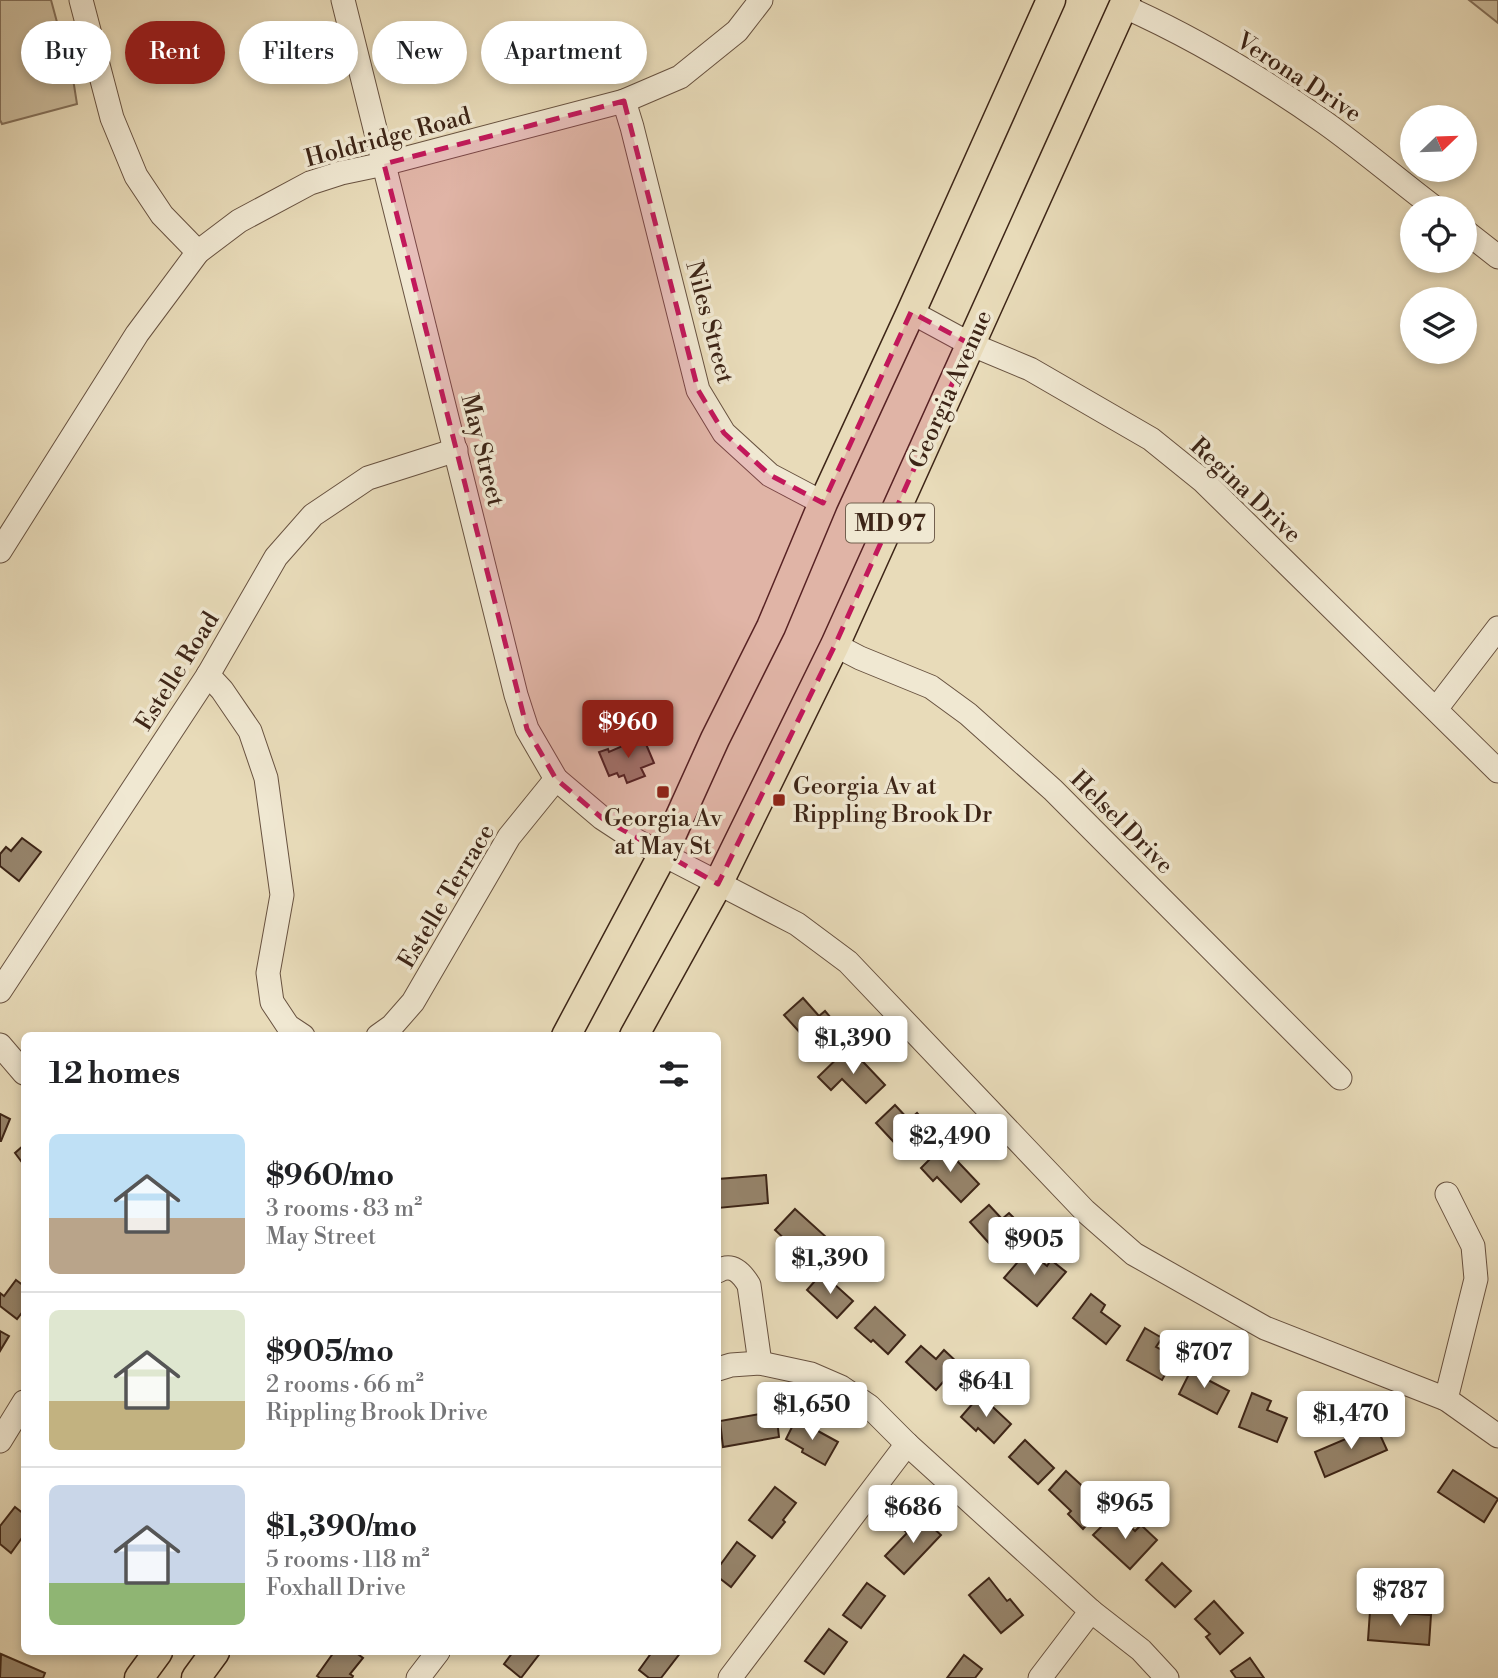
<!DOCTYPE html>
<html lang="en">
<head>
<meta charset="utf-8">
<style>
  body { margin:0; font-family:"Libre Bodoni",serif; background:#f6f6f6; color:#202124; height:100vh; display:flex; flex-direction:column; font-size:26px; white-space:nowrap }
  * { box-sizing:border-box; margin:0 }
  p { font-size:23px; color:#757577 }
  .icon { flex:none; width:38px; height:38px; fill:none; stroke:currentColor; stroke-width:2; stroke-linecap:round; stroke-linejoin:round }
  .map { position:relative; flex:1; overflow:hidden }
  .drawer { position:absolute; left:21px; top:1032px; width:700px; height:623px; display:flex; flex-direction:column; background:#fff; border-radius:10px; box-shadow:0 4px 10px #0003 }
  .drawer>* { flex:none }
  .top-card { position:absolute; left:21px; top:21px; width:700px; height:63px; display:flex; gap:14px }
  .needle { width:46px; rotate:67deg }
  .buttons { position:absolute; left:1400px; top:105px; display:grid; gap:14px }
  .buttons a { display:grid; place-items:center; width:77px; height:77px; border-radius:50%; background:#fff; box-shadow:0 4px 10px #0003; font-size:35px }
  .price { position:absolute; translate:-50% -60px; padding:0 16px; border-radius:7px; background:#fff; color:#222; font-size:23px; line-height:46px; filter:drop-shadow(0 2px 4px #0008) }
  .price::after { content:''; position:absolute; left:50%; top:42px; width:21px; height:16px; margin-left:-10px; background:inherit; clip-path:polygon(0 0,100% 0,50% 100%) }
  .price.current { background:#8f2418; color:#fff }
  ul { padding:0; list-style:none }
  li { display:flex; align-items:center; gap:21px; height:175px; padding:0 28px }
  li+li { border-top:2px solid #e0e0e0 }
  li span { display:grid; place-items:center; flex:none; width:196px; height:140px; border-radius:10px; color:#555 }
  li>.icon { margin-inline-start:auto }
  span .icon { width:84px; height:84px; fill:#fffc; stroke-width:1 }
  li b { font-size:30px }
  h2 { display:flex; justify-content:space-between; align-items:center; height:84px; padding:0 28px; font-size:30px }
  .pill { padding:0 24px; border-radius:32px; background:#fff; box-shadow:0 4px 10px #0003; font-size:24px; line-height:63px }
  .pill.current { background:#8f2418; color:#fff }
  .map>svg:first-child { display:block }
  .green { fill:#cbbc9d; stroke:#84705a; stroke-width:2 }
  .building { fill:#96846b; stroke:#3d2517; stroke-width:2 }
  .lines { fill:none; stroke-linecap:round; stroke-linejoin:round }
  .minor-casing { stroke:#685240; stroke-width:25 }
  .major-casing { stroke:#3d2517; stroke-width:31 }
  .minor { stroke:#f0e8d2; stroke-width:23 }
  .major { stroke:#e8dbb9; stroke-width:28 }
  .marked { fill:#c2185b; fill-opacity:0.2; stroke:#c2185b; stroke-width:5; stroke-dasharray:14 9; stroke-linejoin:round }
  .poi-dot { fill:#8f2418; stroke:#f0e8d2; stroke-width:2.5 }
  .labels { text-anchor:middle; stroke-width:7; stroke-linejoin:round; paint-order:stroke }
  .shield { fill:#f0e8d2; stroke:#73604f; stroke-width:2 }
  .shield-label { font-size:23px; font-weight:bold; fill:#3d2517 }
  .street-label { font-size:24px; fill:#3d2517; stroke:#f0e8d2 }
  .poi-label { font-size:24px; fill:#3d2517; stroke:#f0e8d2; text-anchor:start }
</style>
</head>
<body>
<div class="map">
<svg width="1498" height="1678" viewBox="0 0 1498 1678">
  <rect width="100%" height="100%" fill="#e8dbb9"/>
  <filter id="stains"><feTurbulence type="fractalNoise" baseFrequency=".00286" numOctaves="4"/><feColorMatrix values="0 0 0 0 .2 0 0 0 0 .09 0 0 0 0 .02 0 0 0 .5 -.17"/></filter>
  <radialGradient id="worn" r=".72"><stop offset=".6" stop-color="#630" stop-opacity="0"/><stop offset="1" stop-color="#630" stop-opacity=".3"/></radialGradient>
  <g class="green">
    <path d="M0,0H51L74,85L77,104L2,124L0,120Z"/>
    <path d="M1469,0H1498V23Z"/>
  </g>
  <g class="building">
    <path d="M643,737L654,763L641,768L645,776L627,783L624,775L619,777L617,773L609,776L599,752L608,749L609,752Z"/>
    <path d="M22,838L41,852L19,881L0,866V854L6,847L11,851Z"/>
    <path d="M803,998L819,1016L825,1011L837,1025L813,1047L784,1015Z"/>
    <path d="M849,1047L885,1085L866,1103L842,1079L831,1090L818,1077Z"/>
    <path d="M895,1105L909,1120L917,1113L930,1128L904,1153L876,1123Z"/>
    <path d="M0,1114L10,1119L1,1141H0Z"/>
    <path d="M24,1145V1165L15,1153Z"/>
    <path d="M943,1146L979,1184L961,1202L937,1177L933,1181L921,1168Z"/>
    <path d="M766,1175L768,1203L718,1208V1179Z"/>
    <path d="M989,1205L1002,1219L1009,1213L1023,1227L997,1252L970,1222Z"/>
    <path d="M795,1209L826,1237L809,1256L793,1242L791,1245L775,1230Z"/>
    <path d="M1028,1250L1047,1266L1051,1260L1066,1272L1037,1306L1004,1278Z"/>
    <path d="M822,1273L853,1301L837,1318L807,1290Z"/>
    <path d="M16,1280L24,1286V1310L17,1319L0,1306V1293L4,1296Z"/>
    <path d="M1091,1294L1105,1305L1101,1312L1120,1326L1106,1344L1073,1318Z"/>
    <path d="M875,1307L905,1335L888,1354L873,1340L871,1342L855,1328Z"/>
    <path d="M1145,1328L1162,1338L1156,1347L1175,1357L1162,1380L1127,1360Z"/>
    <path d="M0,1331L9,1336L0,1351Z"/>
    <path d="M921,1346L936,1359L944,1350L959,1364L936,1390L906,1362Z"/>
    <path d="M1194,1364L1212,1373L1208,1380L1229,1391L1217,1414L1179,1394Z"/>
    <path d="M1252,1393L1271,1401L1267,1410L1287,1418L1277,1442L1239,1427Z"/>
    <path d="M980,1395L1011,1424L994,1443L978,1428L976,1431L961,1417Z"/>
    <path d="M776,1411L779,1437L723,1447L720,1421Z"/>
    <path d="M796,1419L838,1442L825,1465L802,1452L803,1449L786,1439Z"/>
    <path d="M1376,1426L1387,1450L1325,1477L1315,1452Z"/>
    <path d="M1025,1440L1054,1468L1038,1484L1009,1457Z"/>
    <path d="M1453,1470L1498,1499L1484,1522L1438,1492Z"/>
    <path d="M1066,1471L1104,1506L1083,1529L1068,1514L1071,1511L1049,1490Z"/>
    <path d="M775,1487L796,1503L783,1520L785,1522L772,1538L749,1520Z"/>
    <path d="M15,1507L24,1514V1535L11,1553L0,1544V1526Z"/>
    <path d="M919,1515L941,1535L904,1574L885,1556L907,1533L905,1531Z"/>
    <path d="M1122,1519L1135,1531L1141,1525L1157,1540L1130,1569L1093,1535L1108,1520L1115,1526Z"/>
    <path d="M737,1542L755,1556L731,1587L718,1577V1568Z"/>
    <path d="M1162,1563L1191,1591L1175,1607L1146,1580Z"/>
    <path d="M989,1578L1007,1601L1010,1599L1023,1615L1001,1633L969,1595Z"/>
    <path d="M867,1583L885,1596L861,1628L843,1615Z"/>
    <path d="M1214,1601L1243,1633L1220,1654L1206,1637L1210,1634L1195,1619Z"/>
    <path d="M1370,1611L1431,1615L1429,1645L1368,1640Z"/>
    <path d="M829,1629L847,1642L824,1674L805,1661Z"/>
    <path d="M334,1652H355L363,1658L350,1674L353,1676L352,1678H320L317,1676Z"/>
    <path d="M513,1652H541L521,1678L504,1664Z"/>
    <path d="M652,1652H681L661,1678H649L639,1670Z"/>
    <path d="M1,1654L45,1673L43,1678H0Z"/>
    <path d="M964,1655L982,1669L975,1678H947Z"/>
    <path d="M1250,1658L1264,1678H1236L1231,1671Z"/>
  </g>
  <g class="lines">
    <defs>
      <g id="minor">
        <path d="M81,0L112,118L136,176L162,215L198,252"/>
        <path d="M343,0L516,695L527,729L556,779L602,818L637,841L797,924L848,962L1085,1211L1134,1254L1265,1328L1446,1399L1498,1436"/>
        <path d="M1123,6C1193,37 1261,78 1324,122C1362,149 1398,180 1435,208"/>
        <path d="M624,101L632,127L698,390L724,433L770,475L823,503"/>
        <path d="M1465,231L1498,257"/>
        <path d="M911,312L970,344L1030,369L1151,439L1203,481L1498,771"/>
        <path d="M0,551L137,334L198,252L239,221L310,183L341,173L384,164L624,101L680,77L737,31L761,0"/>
        <path d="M835,645L860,658L931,687L968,714L1053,790L1340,1078"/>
        <path d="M208,675L222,690L250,731L266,778L282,895L268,973L272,1002L288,1026L303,1036"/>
        <path d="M1436,709L1498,628"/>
        <path d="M0,991L208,675L276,557L313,515L368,478L456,450"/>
        <path d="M378,1036L392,1026L413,1002L509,837L556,779"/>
        <path d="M0,1045L24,1073"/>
        <path d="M718,1271C732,1263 741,1272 749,1285L760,1363"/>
        <path d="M718,1369L731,1365L760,1363L811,1374L841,1387L869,1406L907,1444L1091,1611L1141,1650L1167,1678"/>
        <path d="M1446,1399L1476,1279L1473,1246L1447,1194"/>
        <path d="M0,1441L24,1402"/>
        <path d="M418,1678L438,1652"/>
        <path d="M730,1678L907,1444"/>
        <path d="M1040,1678L1091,1611"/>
      </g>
      <g id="major">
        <path d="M566,1036L663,854L715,739L771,627L823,503L911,312L1051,0"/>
        <path d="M634,1036L718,884L835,645L1126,0"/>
        <path d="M139,1678L158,1652"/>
        <path d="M196,1678L215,1652"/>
      </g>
    </defs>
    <use href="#minor" class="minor-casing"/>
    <use href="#major" class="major-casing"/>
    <use href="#minor" class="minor"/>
    <use href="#major" class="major"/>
  </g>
  <path class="marked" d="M624,101L698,390L724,433L770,475L823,503L911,312L970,344L835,645L718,884L602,818L556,779L527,729L384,164Z"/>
  <g class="poi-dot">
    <rect x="656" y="785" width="14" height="14" rx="3.5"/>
    <rect x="772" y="793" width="14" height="14" rx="3.5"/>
  </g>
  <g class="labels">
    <rect class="shield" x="846" y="503.5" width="88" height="39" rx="5"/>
    <g class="shield-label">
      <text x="890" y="531">MD 97</text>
    </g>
    <g class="street-label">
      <text transform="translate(1299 77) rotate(33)" y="8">Verona Drive</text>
      <text transform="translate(388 137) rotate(-15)" y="8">Holdridge Road</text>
      <text transform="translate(710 322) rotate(75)" y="8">Niles Street</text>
      <text transform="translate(950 389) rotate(-66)" y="8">Georgia Avenue</text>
      <text transform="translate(483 450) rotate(76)" y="8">May Street</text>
      <text transform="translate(1246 490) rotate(43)" y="8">Regina Drive</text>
      <text transform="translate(177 671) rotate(-58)" y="8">Estelle Road</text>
      <text transform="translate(1122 822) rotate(45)" y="8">Helsel Drive</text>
      <text transform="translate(446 896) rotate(-59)" y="8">Estelle Terrace</text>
    </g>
    <g class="poi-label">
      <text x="793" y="794">Georgia Av at<tspan x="793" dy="28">Rippling Brook Dr</tspan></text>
      <text x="663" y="826" text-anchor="middle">Georgia Av<tspan x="663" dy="28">at May St</tspan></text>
    </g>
  </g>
  <rect width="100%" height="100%" filter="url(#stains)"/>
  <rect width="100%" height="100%" fill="url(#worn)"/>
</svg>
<div class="buttons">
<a><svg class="needle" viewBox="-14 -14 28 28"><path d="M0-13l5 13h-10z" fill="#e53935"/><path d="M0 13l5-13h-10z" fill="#757577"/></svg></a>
<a><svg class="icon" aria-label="locate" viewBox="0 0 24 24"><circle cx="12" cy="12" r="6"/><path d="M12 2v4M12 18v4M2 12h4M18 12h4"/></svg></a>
<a><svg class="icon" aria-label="layers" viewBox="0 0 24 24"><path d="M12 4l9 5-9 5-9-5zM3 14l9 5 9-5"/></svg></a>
</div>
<b class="price current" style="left:628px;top:760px">$960</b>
<b class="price" style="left:853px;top:1076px">$1,390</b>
<b class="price" style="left:950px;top:1174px">$2,490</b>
<b class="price" style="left:1034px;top:1277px">$905</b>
<b class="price" style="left:830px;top:1296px">$1,390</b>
<b class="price" style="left:1204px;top:1390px">$707</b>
<b class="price" style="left:986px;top:1419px">$641</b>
<b class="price" style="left:812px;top:1442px">$1,650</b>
<b class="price" style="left:1351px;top:1451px">$1,470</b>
<b class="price" style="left:1125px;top:1541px">$965</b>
<b class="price" style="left:913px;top:1545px">$686</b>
<b class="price" style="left:1400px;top:1628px">$787</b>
<div class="top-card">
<a class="pill">Buy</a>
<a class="pill current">Rent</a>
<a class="pill">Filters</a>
<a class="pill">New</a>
<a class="pill">Apartment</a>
</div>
<section class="drawer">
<h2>12 homes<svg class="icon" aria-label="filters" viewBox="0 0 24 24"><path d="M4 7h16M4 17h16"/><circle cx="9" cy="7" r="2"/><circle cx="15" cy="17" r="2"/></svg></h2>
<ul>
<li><span style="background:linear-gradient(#bfe0f5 60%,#b9a48a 0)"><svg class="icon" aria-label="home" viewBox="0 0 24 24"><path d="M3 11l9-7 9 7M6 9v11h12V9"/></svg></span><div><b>$960/mo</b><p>3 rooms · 83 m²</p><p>May Street</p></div></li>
<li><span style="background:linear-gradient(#dfe7d0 65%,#c2b280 0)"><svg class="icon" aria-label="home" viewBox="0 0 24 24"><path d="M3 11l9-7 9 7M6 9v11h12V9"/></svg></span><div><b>$905/mo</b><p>2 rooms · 66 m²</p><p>Rippling Brook Drive</p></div></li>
<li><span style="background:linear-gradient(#c9d6e8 70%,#8fb573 0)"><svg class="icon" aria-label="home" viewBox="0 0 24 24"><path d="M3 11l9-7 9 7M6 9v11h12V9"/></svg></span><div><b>$1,390/mo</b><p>5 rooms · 118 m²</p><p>Foxhall Drive</p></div></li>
</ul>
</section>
</div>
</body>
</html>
